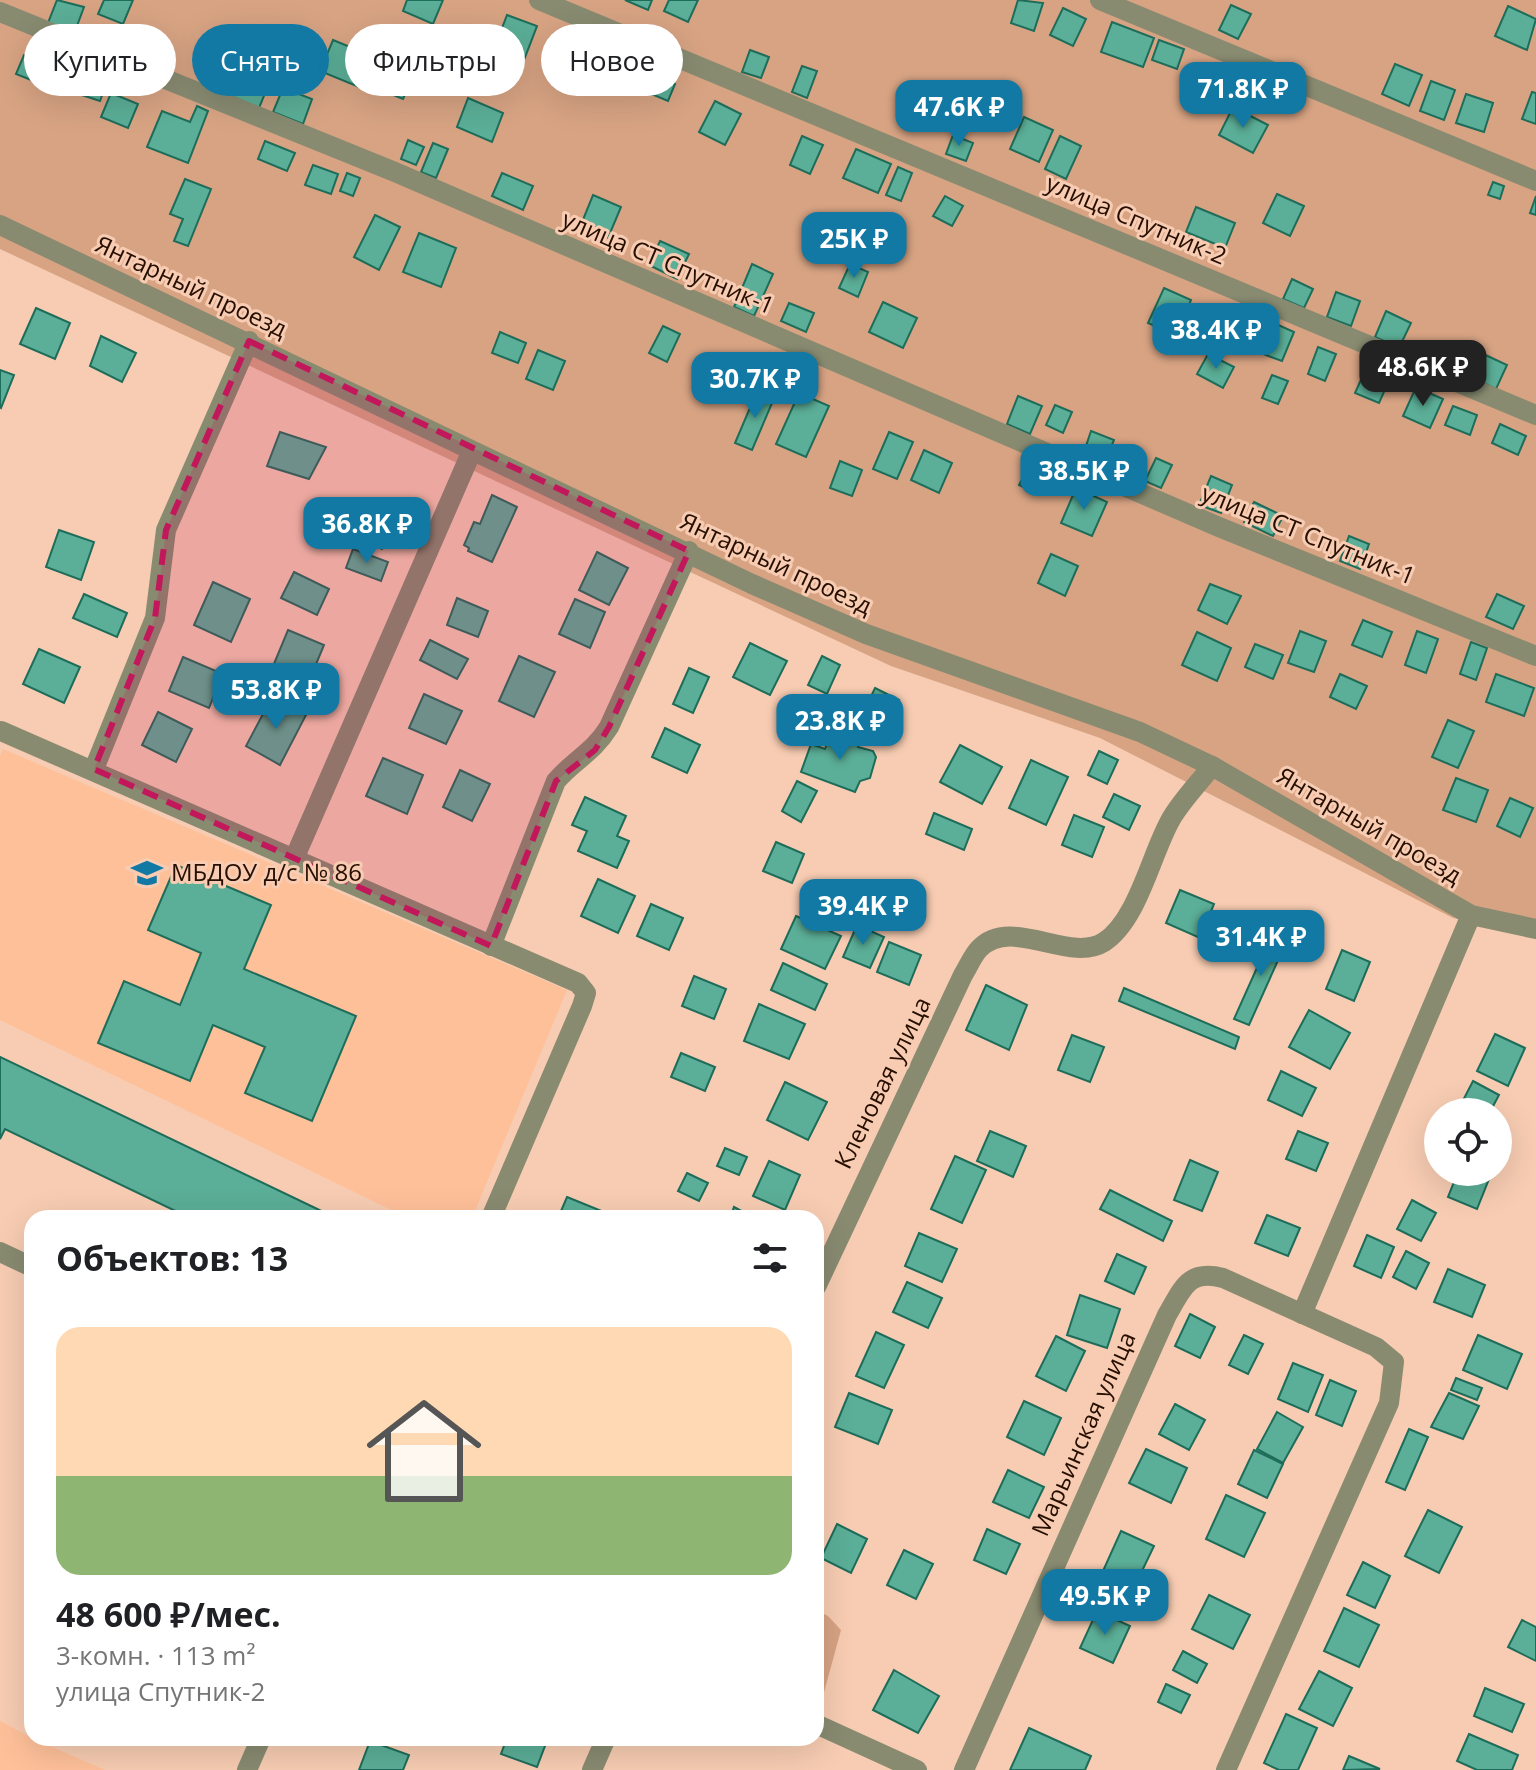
<!DOCTYPE html>
<html lang="ru">
<head>
<meta charset="utf-8">
<style>
  body { margin:0; font-family:"Open Sans",sans-serif; background:#f6f6f6; color:#202124; height:100vh; display:flex; flex-direction:column; font-size:30px; white-space:nowrap }
  * { box-sizing:border-box; margin:0 }
  p { font-size:26px; color:#757577 }
  .icon { flex:none; width:44px; height:44px; fill:none; stroke:currentColor; stroke-width:2; stroke-linecap:round; stroke-linejoin:round }
  .map { position:relative; flex:1; overflow:hidden }
  .drawer { position:absolute; left:24px; top:1210px; width:800px; height:536px; display:flex; flex-direction:column; background:#fff; border-radius:24px; box-shadow:0 8px 32px #0002 }
  .drawer>* { flex:none }
  .guide { position:absolute; left:24px; top:24px; width:800px; height:72px; display:flex; gap:16px }
  .controls { position:absolute; left:1424px; top:1098px; display:grid; gap:16px }
  .controls a { display:grid; place-items:center; width:88px; height:88px; border-radius:50%; background:#fff; box-shadow:0 8px 32px #0002; font-size:40px }
  .price { position:absolute; translate:-50% -68px; padding:0 18px; border-radius:16px; background:#1179a4; color:#fff; font-size:26px; line-height:52px; filter:drop-shadow(0 2px 4px #0008) }
  .price::after { content:''; position:absolute; left:50%; top:48px; width:24px; height:18px; margin-left:-12px; background:inherit; clip-path:polygon(0 0,100% 0,50% 100%) }
  .price.on { background:#222; color:#fff }
  ul { padding:0; list-style:none }
  li { display:grid; align-content:center; gap:16px; height:424px; padding:0 32px }
  li span { display:grid; place-items:center; height:248px; border-radius:24px; color:#555 }
  li>.icon { margin-inline-start:auto }
  span .icon { width:144px; height:144px; fill:#fffc; stroke-width:1 }
  li b { font-size:34px }
  h2 { display:flex; justify-content:space-between; align-items:center; height:96px; padding:0 32px; font-size:34px }
  .tag { padding:0 28px; border-radius:36px; background:#fff; box-shadow:0 8px 32px #0002; font-size:28px; line-height:72px }
  .tag.on { background:#1179a4; color:#fff }
  .map>svg:first-child { display:block }
  .built { fill:#fec099 }
  .green { fill:#d7a383 }
  .building { fill:#5bae97; stroke:#1e6c5a; stroke-width:2 }
  .lines { fill:none; stroke-linecap:round; stroke-linejoin:round }
  .minor { stroke:#888b70; stroke-width:20 }
  .marked { fill:#c2185b; fill-opacity:0.2; stroke:#c2185b; stroke-width:6; stroke-dasharray:16 10; stroke-linejoin:round }
  .labels { text-anchor:middle; stroke-width:6; stroke-linejoin:round; paint-order:stroke }
  .street-label { font-size:24px; fill:#260e00; stroke:#f7ccb2 }
  .poi-label { font-size:24px; fill:#260e00; stroke:#f7ccb2; text-anchor:start }
</style>
</head>
<body>
<div class="map">
<svg width="1536" height="1770" viewBox="0 0 1536 1770">
  <rect width="100%" height="100%" fill="#f7ccb2"/>
  <g class="built">
    <path d="M3,749L567,990L472,1218H408L0,1020V756Z"/>
    <path d="M0,1721L32,1738L105,1770H0Z"/>
  </g>
  <g class="green">
    <path d="M0,0H1536V935L1453,918L1100,738L891,666L0,249Z"/>
    <path d="M816,1610L828,1616L841,1630L820,1707H816Z"/>
  </g>
  <g class="building">
    <path d="M57,0L84,7L74,34L48,23Z"/>
    <path d="M104,0H133L123,24L98,14Z"/>
    <path d="M407,0H443L433,24L403,11Z"/>
    <path d="M625,0H652L648,10Z"/>
    <path d="M669,0H698L688,22L664,11Z"/>
    <path d="M1018,0L1043,3L1034,31L1011,23Z"/>
    <path d="M1231,5L1251,14L1238,39L1219,30Z"/>
    <path d="M1508,6L1536,19L1527,50L1495,36Z"/>
    <path d="M1063,8L1086,19L1073,46L1050,35Z"/>
    <path d="M507,15L537,26L524,60L494,49Z"/>
    <path d="M1112,22L1154,38L1143,67L1101,52Z"/>
    <path d="M133,29L150,35L142,57L125,51Z"/>
    <path d="M589,39L627,56L620,75L581,59Z"/>
    <path d="M333,40L372,56L359,87L320,71Z"/>
    <path d="M1159,40L1184,49L1177,69L1152,60Z"/>
    <path d="M750,50L769,57L761,78L742,72Z"/>
    <path d="M24,55L44,63L36,82L16,74Z"/>
    <path d="M209,63L221,67L213,87L202,82Z"/>
    <path d="M63,64L85,74L78,91L55,81Z"/>
    <path d="M1395,64L1422,75L1409,106L1382,94Z"/>
    <path d="M386,65L413,76L403,99L376,88Z"/>
    <path d="M802,66L817,71L807,98L792,92Z"/>
    <path d="M92,67L110,73L100,101L82,95Z"/>
    <path d="M222,68L237,73L229,94L215,88Z"/>
    <path d="M242,76L268,86L259,108L233,97Z"/>
    <path d="M658,76L675,84L668,101L649,93Z"/>
    <path d="M1431,81L1455,90L1444,120L1420,111Z"/>
    <path d="M283,88L312,99L303,124L273,112Z"/>
    <path d="M1532,92L1536,93V124L1522,119Z"/>
    <path d="M111,93L138,104L128,128L101,117Z"/>
    <path d="M1466,94L1493,103L1484,132L1456,123Z"/>
    <path d="M468,98L503,113L492,142L457,127Z"/>
    <path d="M715,101L741,114L725,145L699,132Z"/>
    <path d="M197,106L208,111L188,163L147,147L162,111L190,122Z"/>
    <path d="M1233,107L1268,125L1253,153L1219,135Z"/>
    <path d="M1024,117L1053,130L1039,162L1010,149Z"/>
    <path d="M953,135L973,143L966,161L946,154Z"/>
    <path d="M802,136L823,145L810,174L790,165Z"/>
    <path d="M1060,136L1081,146L1066,179L1045,169Z"/>
    <path d="M408,140L424,147L416,165L401,159Z"/>
    <path d="M265,141L295,153L287,171L258,159Z"/>
    <path d="M433,143L448,149L436,178L421,172Z"/>
    <path d="M856,149L891,164L878,193L843,178Z"/>
    <path d="M313,165L338,174L331,194L305,185Z"/>
    <path d="M898,167L912,173L901,201L886,195Z"/>
    <path d="M347,173L360,178L353,196L340,191Z"/>
    <path d="M502,173L533,186L523,210L492,196Z"/>
    <path d="M185,179L211,189L188,246L174,241L183,219L170,214Z"/>
    <path d="M1493,182L1504,186L1500,199L1488,195Z"/>
    <path d="M1277,194L1304,206L1290,236L1263,223Z"/>
    <path d="M593,195L621,207L608,238L580,227Z"/>
    <path d="M945,196L963,206L952,226L933,216Z"/>
    <path d="M1536,196V215L1530,213Z"/>
    <path d="M1196,207L1235,223L1225,248L1186,232Z"/>
    <path d="M375,215L400,227L379,270L354,257Z"/>
    <path d="M419,233L456,248L441,287L403,272Z"/>
    <path d="M660,241L689,254L677,279L649,265Z"/>
    <path d="M752,264L773,274L754,316L734,307Z"/>
    <path d="M850,264L868,272L858,297L839,288Z"/>
    <path d="M1292,279L1313,289L1304,308L1283,299Z"/>
    <path d="M1164,288L1191,300L1176,335L1148,323Z"/>
    <path d="M1336,292L1360,301L1351,326L1327,317Z"/>
    <path d="M883,302L917,318L903,348L869,332Z"/>
    <path d="M789,303L814,313L806,332L781,321Z"/>
    <path d="M36,308L70,323L55,359L20,344Z"/>
    <path d="M1386,311L1411,323L1399,348L1375,337Z"/>
    <path d="M1276,324L1294,332L1282,361L1263,354Z"/>
    <path d="M663,326L680,334L667,362L649,353Z"/>
    <path d="M500,332L526,343L518,363L492,353Z"/>
    <path d="M101,336L136,353L122,382L90,366Z"/>
    <path d="M1450,345L1470,353L1463,372L1442,364Z"/>
    <path d="M1318,347L1336,354L1325,381L1308,374Z"/>
    <path d="M538,350L565,361L553,390L526,379Z"/>
    <path d="M1479,352L1507,365L1496,389L1468,376Z"/>
    <path d="M1208,354L1234,367L1223,388L1197,374Z"/>
    <path d="M1368,364L1392,374L1379,403L1355,393Z"/>
    <path d="M0,370L14,375L1,408L0,407Z"/>
    <path d="M1272,375L1288,381L1278,404L1262,398Z"/>
    <path d="M1416,387L1443,399L1430,428L1403,416Z"/>
    <path d="M758,389L775,396L752,450L735,443Z"/>
    <path d="M799,393L829,406L806,457L776,444Z"/>
    <path d="M1018,396L1042,406L1030,434L1007,424Z"/>
    <path d="M1055,405L1072,412L1063,433L1046,425Z"/>
    <path d="M1453,406L1477,415L1470,435L1445,425Z"/>
    <path d="M1500,424L1526,436L1518,455L1492,443Z"/>
    <path d="M1091,431L1114,440L1108,454L1086,446Z"/>
    <path d="M280,432L326,447L309,479L267,466Z"/>
    <path d="M889,432L913,442L897,479L873,469Z"/>
    <path d="M924,450L952,463L939,493L911,480Z"/>
    <path d="M1156,458L1172,465L1161,488L1145,481Z"/>
    <path d="M840,461L862,470L852,496L830,488Z"/>
    <path d="M1028,467L1044,475L1036,493L1019,485Z"/>
    <path d="M1211,476L1232,485L1221,513L1199,505Z"/>
    <path d="M1076,488L1107,502L1092,536L1061,523Z"/>
    <path d="M492,495L517,507L492,562L468,551L469,548L464,545L474,522L480,524Z"/>
    <path d="M365,502L397,518L382,549L349,533Z"/>
    <path d="M1254,502L1283,516L1273,536L1244,522Z"/>
    <path d="M59,530L94,542L81,580L46,567Z"/>
    <path d="M1349,536L1369,544L1360,569L1340,561Z"/>
    <path d="M353,549L388,562L381,581L346,568Z"/>
    <path d="M597,552L628,568L609,605L579,590Z"/>
    <path d="M1051,554L1078,566L1065,596L1038,583Z"/>
    <path d="M294,572L329,589L317,615L281,598Z"/>
    <path d="M213,582L250,599L231,642L194,625Z"/>
    <path d="M1210,584L1241,596L1227,624L1198,610Z"/>
    <path d="M84,594L127,613L117,637L73,618Z"/>
    <path d="M1497,594L1524,606L1513,629L1486,617Z"/>
    <path d="M457,598L488,611L478,637L447,625Z"/>
    <path d="M575,599L605,612L590,648L559,634Z"/>
    <path d="M1363,620L1392,632L1382,657L1352,645Z"/>
    <path d="M288,630L324,645L307,686L271,671Z"/>
    <path d="M1300,631L1326,641L1314,672L1288,663Z"/>
    <path d="M1417,631L1438,639L1426,673L1405,665Z"/>
    <path d="M1197,632L1231,648L1217,681L1182,665Z"/>
    <path d="M430,640L468,659L457,679L420,660Z"/>
    <path d="M1471,642L1487,648L1476,680L1460,674Z"/>
    <path d="M750,643L787,661L770,695L733,677Z"/>
    <path d="M1255,644L1283,655L1273,679L1245,667Z"/>
    <path d="M39,649L80,667L64,703L23,684Z"/>
    <path d="M519,656L555,672L534,717L499,701Z"/>
    <path d="M822,656L840,665L827,694L808,685Z"/>
    <path d="M183,657L223,674L209,708L169,691Z"/>
    <path d="M689,668L709,677L693,713L673,704Z"/>
    <path d="M1340,674L1367,686L1356,709L1330,697Z"/>
    <path d="M1496,674L1534,688L1524,716L1486,702Z"/>
    <path d="M875,688L899,700L885,730L861,717Z"/>
    <path d="M424,694L462,711L446,744L409,728Z"/>
    <path d="M272,697L306,715L280,765L246,746Z"/>
    <path d="M158,712L192,729L176,762L142,745Z"/>
    <path d="M1448,720L1474,731L1458,768L1432,757Z"/>
    <path d="M665,728L700,745L687,773L652,757Z"/>
    <path d="M840,732L861,741L858,747L873,751L876,757L870,778L860,781L855,792L801,772L811,744L825,749L830,735Z"/>
    <path d="M960,745L1002,767L982,804L940,782Z"/>
    <path d="M1099,751L1118,760L1107,784L1088,775Z"/>
    <path d="M383,758L423,775L407,814L366,796Z"/>
    <path d="M1031,760L1068,777L1046,825L1009,808Z"/>
    <path d="M460,770L490,784L472,821L443,807Z"/>
    <path d="M1456,778L1488,790L1476,822L1443,810Z"/>
    <path d="M797,781L817,791L801,822L782,811Z"/>
    <path d="M1114,794L1140,806L1129,830L1103,817Z"/>
    <path d="M585,797L626,816L617,836L629,841L617,868L578,851L587,831L572,825Z"/>
    <path d="M1510,798L1533,808L1520,837L1497,826Z"/>
    <path d="M934,813L972,829L964,850L926,834Z"/>
    <path d="M1074,815L1104,827L1092,857L1062,845Z"/>
    <path d="M776,842L804,854L792,883L763,871Z"/>
    <path d="M176,865L271,905L244,969L356,1016L312,1121L245,1093L265,1047L213,1025L190,1081L98,1043L124,981L180,1005L201,953L148,930Z"/>
    <path d="M598,879L635,896L618,933L581,916Z"/>
    <path d="M1180,890L1214,904L1200,938L1166,923Z"/>
    <path d="M651,904L683,918L669,950L637,936Z"/>
    <path d="M796,916L841,936L825,969L781,949Z"/>
    <path d="M857,925L884,937L870,968L843,957Z"/>
    <path d="M1273,932L1288,938L1249,1025L1234,1019Z"/>
    <path d="M889,942L921,955L909,985L877,972Z"/>
    <path d="M1342,950L1370,962L1354,1001L1326,989Z"/>
    <path d="M783,963L827,984L815,1010L771,990Z"/>
    <path d="M694,976L726,989L714,1019L682,1006Z"/>
    <path d="M986,985L1027,1005L1009,1050L966,1030Z"/>
    <path d="M1124,988L1239,1037L1235,1049L1119,1001Z"/>
    <path d="M759,1004L805,1024L789,1059L744,1041Z"/>
    <path d="M1309,1010L1350,1033L1330,1069L1289,1047Z"/>
    <path d="M1495,1034L1525,1048L1508,1086L1477,1071Z"/>
    <path d="M1072,1035L1104,1047L1090,1082L1058,1070Z"/>
    <path d="M681,1053L715,1067L705,1091L671,1077Z"/>
    <path d="M0,1057L336,1218H190L5,1129L0,1139Z"/>
    <path d="M1281,1071L1316,1088L1302,1116L1268,1100Z"/>
    <path d="M1473,1081L1499,1095L1490,1112H1457Z"/>
    <path d="M785,1082L827,1102L808,1140L767,1120Z"/>
    <path d="M990,1131L1026,1146L1013,1177L977,1161Z"/>
    <path d="M1298,1131L1328,1143L1316,1171L1286,1159Z"/>
    <path d="M725,1148L747,1157L739,1175L717,1166Z"/>
    <path d="M955,1156L986,1170L962,1223L931,1209Z"/>
    <path d="M1190,1160L1218,1172L1202,1211L1174,1200Z"/>
    <path d="M769,1161L800,1175L785,1210L753,1196Z"/>
    <path d="M1458,1172H1471L1489,1179L1477,1209L1448,1197Z"/>
    <path d="M687,1173L708,1183L699,1201L678,1191Z"/>
    <path d="M1110,1190L1172,1221L1163,1241L1100,1209Z"/>
    <path d="M567,1197L604,1212L601,1218H558Z"/>
    <path d="M1412,1200L1436,1213L1421,1241L1397,1229Z"/>
    <path d="M734,1207L754,1218H730Z"/>
    <path d="M1267,1215L1300,1228L1288,1256L1255,1243Z"/>
    <path d="M919,1233L957,1249L942,1282L905,1266Z"/>
    <path d="M1367,1235L1394,1247L1381,1278L1354,1266Z"/>
    <path d="M1406,1251L1429,1263L1416,1289L1393,1277Z"/>
    <path d="M1117,1254L1146,1267L1134,1294L1105,1281Z"/>
    <path d="M1448,1269L1485,1285L1472,1317L1434,1302Z"/>
    <path d="M907,1282L942,1298L928,1328L893,1312Z"/>
    <path d="M1080,1295L1120,1309L1107,1348L1067,1335Z"/>
    <path d="M1190,1314L1215,1327L1200,1358L1175,1346Z"/>
    <path d="M876,1332L904,1345L884,1388L856,1376Z"/>
    <path d="M1244,1335L1263,1344L1248,1374L1229,1365Z"/>
    <path d="M1478,1335L1522,1354L1507,1389L1463,1370Z"/>
    <path d="M1056,1336L1085,1351L1066,1391L1036,1376Z"/>
    <path d="M1293,1363L1323,1375L1308,1412L1278,1399Z"/>
    <path d="M1456,1378L1482,1388L1477,1400L1451,1390Z"/>
    <path d="M1330,1380L1356,1391L1342,1426L1316,1415Z"/>
    <path d="M849,1393L892,1410L878,1444L835,1427Z"/>
    <path d="M1449,1393L1479,1406L1463,1439L1431,1427Z"/>
    <path d="M1024,1401L1061,1418L1044,1455L1007,1437Z"/>
    <path d="M1175,1404L1205,1420L1189,1450L1159,1434Z"/>
    <path d="M1277,1412L1303,1427L1283,1463L1257,1449Z"/>
    <path d="M1409,1429L1428,1437L1405,1490L1386,1482Z"/>
    <path d="M1146,1449L1187,1468L1171,1503L1129,1483Z"/>
    <path d="M1254,1450L1283,1464L1267,1498L1238,1484Z"/>
    <path d="M1008,1470L1044,1487L1029,1518L993,1502Z"/>
    <path d="M1226,1495L1265,1513L1244,1557L1206,1539Z"/>
    <path d="M1428,1510L1462,1527L1439,1573L1405,1556Z"/>
    <path d="M837,1524L867,1539L851,1573L821,1558Z"/>
    <path d="M987,1529L1020,1544L1006,1574L974,1560Z"/>
    <path d="M1121,1531L1154,1546L1130,1596L1098,1582Z"/>
    <path d="M904,1550L933,1564L916,1599L887,1585Z"/>
    <path d="M1363,1562L1390,1576L1375,1608L1347,1595Z"/>
    <path d="M1209,1595L1250,1615L1233,1649L1192,1629Z"/>
    <path d="M1344,1608L1379,1625L1359,1667L1324,1651Z"/>
    <path d="M1097,1611L1130,1626L1113,1663L1080,1648Z"/>
    <path d="M1522,1620L1536,1627V1661L1508,1647Z"/>
    <path d="M1183,1651L1207,1664L1197,1683L1173,1670Z"/>
    <path d="M894,1670L939,1696L918,1733L873,1710Z"/>
    <path d="M1319,1671L1352,1688L1333,1726L1299,1709Z"/>
    <path d="M1166,1684L1190,1695L1181,1713L1158,1702Z"/>
    <path d="M1485,1688L1524,1704L1512,1732L1474,1716Z"/>
    <path d="M1286,1714L1317,1728L1298,1770H1279L1264,1763Z"/>
    <path d="M1029,1728L1091,1756L1085,1770H1010Z"/>
    <path d="M1469,1734L1518,1755L1512,1770H1477L1457,1761Z"/>
    <path d="M507,1738H548L537,1767L501,1754Z"/>
    <path d="M370,1741L409,1755L403,1770H359Z"/>
    <path d="M1349,1756L1380,1769L1343,1770Z"/>
  </g>
  <g class="lines">
    <g class="minor">
      <path d="M539,0L1536,415"/>
      <path d="M1100,0L1536,181"/>
      <path d="M0,12L395,172L1219,527L1536,656"/>
      <path d="M0,225L752,584L866,634L1140,732L1212,766L1471,915L1536,929"/>
      <path d="M1,731L578,983L586,993L582,1006L491,1218"/>
      <path d="M94,769L155,618L166,530L249,341"/>
      <path d="M294,859L471,453"/>
      <path d="M491,946L556,781C576,758 592,754 609,727L689,551"/>
      <path d="M0,1252L32,1267"/>
      <path d="M816,1287L963,975C968,967 973,955 979,949C1011,915 1069,964 1104,942C1138,920 1151,854 1171,819C1182,800 1199,783 1212,766"/>
      <path d="M1302,1314L1471,915"/>
      <path d="M816,1724L917,1770"/>
      <path d="M247,1770L261,1738"/>
      <path d="M592,1770L606,1738"/>
      <path d="M964,1770L1167,1315C1183,1288 1188,1269 1223,1278L1376,1347L1394,1362L1389,1403L1226,1770"/>
    </g>
  </g>
  <path class="marked" d="M249,341L689,551L609,727L595,750L556,781L491,946L94,769L155,618L166,530Z"/>
  <defs>
    <symbol id="school-bare" viewBox="-9 -9 18 18"><path d="M0-5L7-2L0 1L-7-2ZM-4 1L0 2.5L4 1V4Q0 6-4 4Z" fill="#1179a4" stroke="#f7ccb2" stroke-width="2.5" paint-order="stroke"/></symbol>
  </defs>
  <g fill-rule="evenodd">
    <use href="#school-bare" x="125" y="851" width="44" height="44"/>
  </g>
  <g class="labels">
    <g class="street-label">
      <text transform="translate(1136 220) rotate(23)" y="8">улица Спутник-2</text>
      <text transform="translate(668 263) rotate(23)" y="8">улица СТ Спутник-1</text>
      <text transform="translate(191 287) rotate(25)" y="8">Янтарный проезд</text>
      <text transform="translate(1308 535) rotate(22)" y="8">улица СТ Спутник-1</text>
      <text transform="translate(776 564) rotate(25)" y="8">Янтарный проезд</text>
      <text transform="translate(1369 826) rotate(30)" y="8">Янтарный проезд</text>
      <text transform="translate(883 1083) rotate(-64)" y="8">Кленовая улица</text>
      <text transform="translate(1084 1434) rotate(-66)" y="8">Марьинская улица</text>
    </g>
    <g class="poi-label">
      <text x="171" y="881">МБДОУ д/с № 86</text>
    </g>
  </g>
</svg>
<div class="controls">
<a><svg class="icon" aria-label="locate" viewBox="0 0 24 24"><circle cx="12" cy="12" r="6"/><path d="M12 2v4M12 18v4M2 12h4M18 12h4"/></svg></a>
</div>
<b class="price" style="left:1243px;top:130px">71.8K ₽</b>
<b class="price" style="left:959px;top:148px">47.6K ₽</b>
<b class="price" style="left:854px;top:280px">25K ₽</b>
<b class="price" style="left:1216px;top:371px">38.4K ₽</b>
<b class="price on" style="left:1423px;top:408px">48.6K ₽</b>
<b class="price" style="left:755px;top:420px">30.7K ₽</b>
<b class="price" style="left:1084px;top:512px">38.5K ₽</b>
<b class="price" style="left:367px;top:565px">36.8K ₽</b>
<b class="price" style="left:276px;top:731px">53.8K ₽</b>
<b class="price" style="left:840px;top:762px">23.8K ₽</b>
<b class="price" style="left:863px;top:947px">39.4K ₽</b>
<b class="price" style="left:1261px;top:978px">31.4K ₽</b>
<b class="price" style="left:1105px;top:1637px">49.5K ₽</b>
<div class="guide">
<a class="tag">Купить</a>
<a class="tag on">Снять</a>
<a class="tag">Фильтры</a>
<a class="tag">Новое</a>
</div>
<section class="drawer">
<h2>Объектов: 13<svg class="icon" aria-label="filters" viewBox="0 0 24 24"><path d="M4 7h16M4 17h16"/><circle cx="9" cy="7" r="2"/><circle cx="15" cy="17" r="2"/></svg></h2>
<ul>
<li><span style="background:linear-gradient(#ffd9b3 60%,#8fb573 0)"><svg class="icon" aria-label="home" viewBox="0 0 24 24"><path d="M3 11l9-7 9 7M6 9v11h12V9"/></svg></span><div><b>48 600 ₽/мес.</b><p>3-комн. · 113 m²</p><p>улица Спутник-2</p></div></li>
</ul>
</section>
</div>
</body>
</html>
